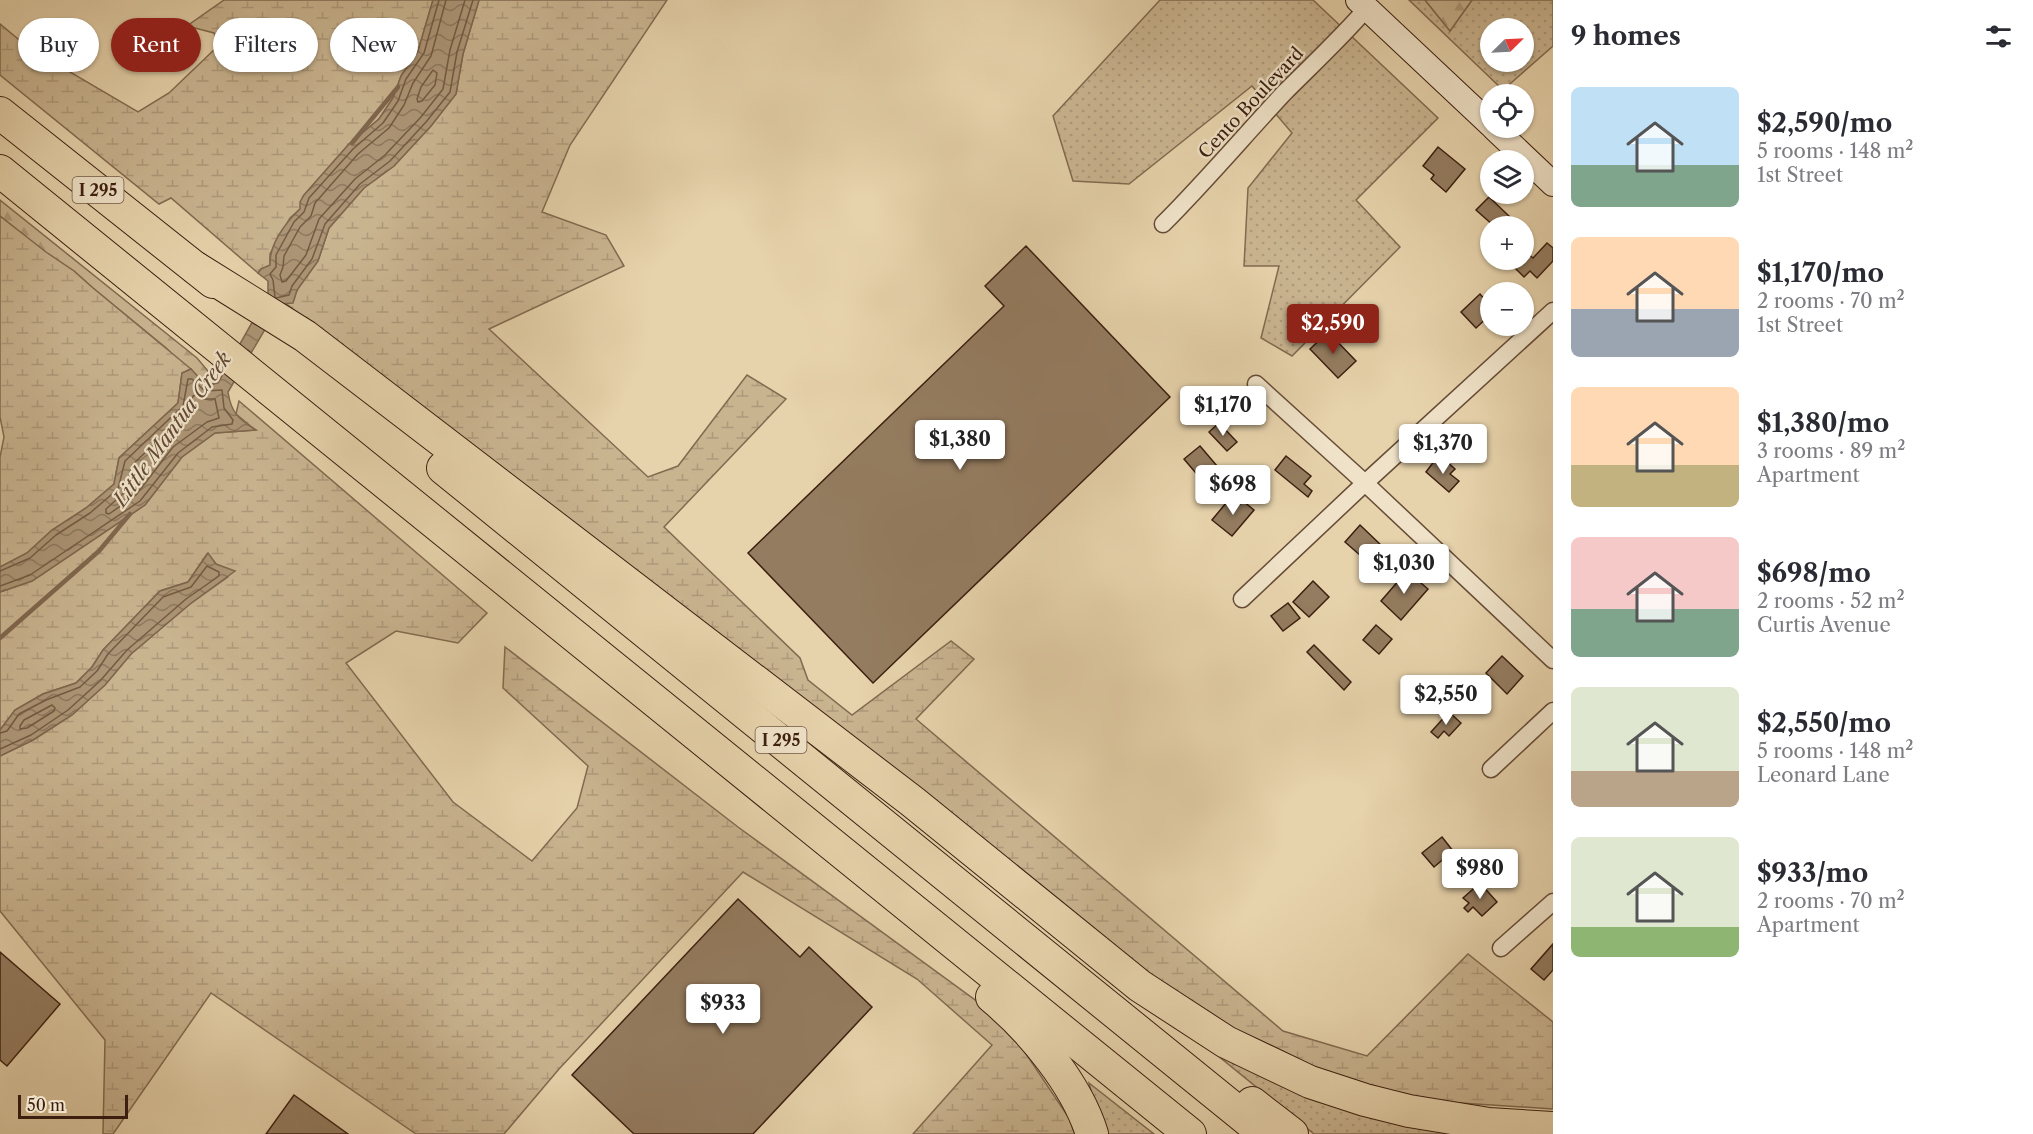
<!DOCTYPE html>
<html lang="en">
<head>
<meta charset="utf-8">
<style>
  body { margin:0; font-family:"Libre Caslon Text",serif; background:#f2f2f3; color:#2b2b33; height:100vh; display:flex; flex-direction:column; font-size:22px; white-space:nowrap }
  * { box-sizing:border-box; margin:0 }
  p { font-size:20px; color:#7c7c81 }
  .icon { flex:none; width:33px; height:33px; fill:none; stroke:currentColor; stroke-width:2; stroke-linecap:round; stroke-linejoin:round }
  .map { position:relative; flex:1; overflow:hidden }
  .details { display:flex; flex-direction:column; background:#fff; width:480px }
  .details>* { flex:none }
  .top-card { position:absolute; left:18px; top:18px; width:570px; height:54px; display:flex; gap:12px }
  .needle { width:39px; rotate:66deg }
  .tools { position:absolute; left:1480px; top:18px; display:grid; gap:12px }
  .tools a { display:grid; place-items:center; width:54px; height:54px; border-radius:50%; background:#fff; box-shadow:0 2px 4px #0004; font-size:30px }
  .scale { position:absolute; left:18px; bottom:15px; width:110px; box-sizing:border-box; padding-left:6px; border:3px solid #3c1f0f; border-top:0; font-size:16px; line-height:21px; white-space:nowrap; color:#3c1f0f; -webkit-text-stroke:4px #efe2c8; paint-order:stroke }
  .price { position:absolute; translate:-50% -51px; padding:0 14px; border-radius:6px; background:#fff; color:#222; font-size:20px; line-height:39px; filter:drop-shadow(0 2px 3px #0008) }
  .price::after { content:''; position:absolute; left:50%; top:36px; width:18px; height:14px; margin-left:-9px; background:inherit; clip-path:polygon(0 0,100% 0,50% 100%) }
  .price.active { background:#8f2418; color:#fff }
  ul { padding:0; list-style:none }
  li { display:flex; align-items:center; gap:18px; height:150px; padding:0 18px }
  li span { display:grid; place-items:center; flex:none; width:168px; height:120px; border-radius:9px; color:#555 }
  li>.icon { margin-inline-start:auto }
  span .icon { width:72px; height:72px; fill:#fffc; stroke-width:1 }
  li b { font-size:26px }
  h2 { display:flex; justify-content:space-between; align-items:center; height:72px; padding:0 18px; font-size:26px }
  .tag { padding:0 21px; border-radius:27px; background:#fff; box-shadow:0 2px 4px #0004; font-size:21px; line-height:54px }
  .tag.active { background:#8f2418; color:#fff }
  main { display:flex; flex:1; min-height:0 }
  .map>svg:first-child { display:block }
  .grass { fill:url(#grass-dots); stroke:#826a50; stroke-width:1.5; fill-rule:evenodd }
  .forest { fill:url(#forest-firs); stroke:#826a50; stroke-width:1.5 }
  .wetland { fill:url(#wetland-marsh); stroke:#826a50; stroke-width:1.5 }
  .water { fill:url(#water-waves); stroke:#7f664d; stroke-width:1.5 }
  .lines { fill:none; stroke-linecap:round; stroke-linejoin:round }
  .shore { stroke:#745a42; stroke-width:1.5 }
  .stream { stroke:#7f664d; stroke-width:4.5 }
  .building { fill:#947c60; stroke:#3c1f0f; stroke-width:1.5 }
  .street-casing { stroke:#664c36; stroke-width:19 }
  .secondary-casing { stroke:#3c1f0f; stroke-width:26 }
  .highway-casing { stroke:#3c1f0f; stroke-width:34 }
  .street { stroke:#efe2c8; stroke-width:16 }
  .secondary { stroke:#efe2c8; stroke-width:24 }
  .highway { stroke:#e6d2ab; stroke-width:32 }
  .labels { text-anchor:middle; stroke-width:4.5; stroke-linejoin:round; paint-order:stroke }
  .shield { fill:#efe2c8; stroke:#725a46; stroke-width:1.5 }
  .shield-label { font-size:16px; font-weight:bold; fill:#3c1f0f }
  .street-label { font-size:18px; fill:#3c1f0f; stroke:#efe2c8 }
  .water-label { font-size:20px; font-style:italic; fill:#634833; stroke:#efe2c8 }
</style>
</head>
<body>
<main>
<div class="map">
<svg width="1553" height="1134" viewBox="0 0 1553 1134">
  <defs>
    <pattern id="grass-dots" width="8" height="8" patternUnits="userSpaceOnUse" patternTransform="scale(1.5)"><rect width="8" height="8" fill="#c9b490"/><path d="M2 2h.1M6 6h.1" fill="none" stroke="#ae9a7b" stroke-width="1.8" stroke-linecap="round"/></pattern>
    <pattern id="forest-firs" width="22" height="20" patternUnits="userSpaceOnUse" patternTransform="scale(1.5)"><rect width="22" height="20" fill="#c9b490"/><path d="M5 1l3.5 6h-7zM16 11l3.5 6h-7z" fill="#ae9a7b"/></pattern>
    <pattern id="wetland-marsh" width="20" height="14" patternUnits="userSpaceOnUse" patternTransform="scale(1.5)"><rect width="20" height="14" fill="#c9b490"/><path d="M1 5h8M5 5V1M11 12h8M15 12V8" fill="none" stroke="#ae9a7b"/></pattern>
    <pattern id="water-waves" width="16" height="10" patternUnits="userSpaceOnUse" patternTransform="scale(1.5)"><rect width="16" height="10" fill="#ac9576"/><path d="M0 5q4-4 8 0t8 0" fill="none" stroke="#8d795f"/></pattern>
  </defs>
  <rect width="100%" height="100%" fill="#e6d2ab"/>
  <filter id="stains"><feTurbulence type="fractalNoise" baseFrequency=".00333" numOctaves="4"/><feColorMatrix values="0 0 0 0 .2 0 0 0 0 .09 0 0 0 0 .02 0 0 0 .5 -.17"/></filter>
  <radialGradient id="worn" r=".72"><stop offset=".6" stop-color="#630" stop-opacity="0"/><stop offset="1" stop-color="#630" stop-opacity=".3"/></radialGradient>
  <g class="grass">
    <path d="M1160,0H1313L1438,118L1356,200L1400,247L1292,356L1261,338L1279,266H1244L1248,188L1292,133L1252,86L1129,184L1073,181L1053,116Z"/>
    <path d="M1409,0H1425L1450,31L1472,0H1553V46L1503,90ZM1491,28H1524V62H1491Z"/>
    <path d="M1196,1038L1465,1134H1314Z"/>
    <path d="M1089,1083L1154,1134H1102Z"/>
  </g>
  <g class="forest">
    <path d="M1425,0H1472L1450,31Z"/>
    <path d="M0,200L197,358L218,383L206,385L165,347L93,288L74,271L46,253L0,216Z"/>
  </g>
  <g class="wetland">
    <path d="M224,0H433L418,51L401,76L393,98L379,119L349,144L304,195L300,209L290,218L270,254V266L261,269L258,273L171,198L159,204L0,75V24L29,48L138,112L169,93L219,45L214,33L187,26Z"/>
    <path d="M479,0H667L570,145L542,212L606,235L624,266L489,329L648,477L678,466L747,375L786,399L664,527L800,658L808,680L852,715L951,641L974,659L916,719L1283,1031L1367,1056L1468,954L1553,1022V1109L1414,1100L1308,1070L1196,1012L284,302H293L297,290L318,261L329,228L364,188L394,166L431,126L456,94L463,54Z"/>
    <path d="M0,216L46,252L74,271L93,288L191,369L182,373L178,403L119,458L114,484L86,508L52,530L27,553L0,567V457L4,437L0,417Z"/>
    <path d="M239,401L487,613L458,643L396,631L346,663L453,802L532,861L577,808L588,766L503,688L505,647L738,827L1004,1021L1069,1118L1075,1134H913L992,1045L917,979L743,872L559,1069L504,1134H416L211,993L113,1134H103L105,1040L0,911V756L33,740L72,715L105,685L131,654L190,604L228,577L207,554L188,582L160,591L103,650L92,667L76,683L43,694L15,710L0,730V592L32,581L145,505L182,457L215,433L255,430L236,414Z"/>
  </g>
  <g class="water">
    <path d="M433,0H479L463,54L456,94L431,126L394,166L364,188L329,228L318,261L297,290L293,303L280,304L228,392C231,412 238,419 256,430L215,433L182,457L145,505L32,581L0,592V567L27,553L52,530L86,508L114,484L119,458L178,403L182,373L191,369L206,385L218,383L268,294V281L258,273L261,269L270,265C269,245 285,223 300,209V202L304,195L349,144L379,119L393,98L401,76L418,51Z"/>
    <path d="M208,553L216,564L235,571L190,604L131,654L105,685L72,715L33,740L0,756V730L15,710L43,694L76,683L92,667L103,650L160,591L188,582Z"/>
  </g>
  <g class="lines">
    <g class="shore">
      <path d="M446,0L431,56L413,83L404,105L389,128L358,154L315,203L311,216L300,227L284,256L283,267L280,275L282,282L286,281L306,255L319,219L355,179L385,155L421,117L443,89L450,50L465,0"/>
      <path d="M433,70L437,73L435,85L422,101L418,102L417,99L421,87Z"/>
      <path d="M275,297L273,280L270,274L276,267V255L294,222L304,212L309,198L353,149L383,123L398,101L406,79L424,53L439,0"/>
      <path d="M276,298L289,295L292,286L312,259L325,224L360,184L390,161L426,122L450,92L457,52L473,0"/>
      <path d="M196,395L204,399H215L219,418L207,422L173,447L136,495L109,514L106,513V509L126,491L132,465L187,413L193,396Z"/>
      <path d="M0,571L30,558L56,535L90,513L118,489L125,461L183,406L188,379H192L205,391L222,390L224,408L233,420L232,424L212,427L178,453L140,501L30,575L0,586"/>
      <path d="M52,705L55,708L54,711L27,728L20,729V726L24,720Z"/>
      <path d="M0,733L7,731L19,714L46,700L80,687L97,671L108,654L163,597L191,587L207,566L219,572V576L186,599L127,650L100,681L68,710L31,735L0,749"/>
    </g>
    <g class="stream">
      <path d="M352,143L398,87"/>
      <path d="M0,638L99,551L130,514"/>
    </g>
  </g>
  <g class="building">
    <path d="M1438,147L1465,169L1446,192L1431,179L1434,175L1423,166Z"/>
    <path d="M1489,197L1510,217L1501,226H1494L1476,210Z"/>
    <path d="M1547,243L1553,248V261L1537,278L1530,271L1524,277L1514,267L1521,260H1524L1527,253L1533,258Z"/>
    <path d="M1026,246L1170,397L873,683L748,553L1004,306L985,286Z"/>
    <path d="M1480,294L1491,307V314L1476,328L1461,312Z"/>
    <path d="M1328,332L1356,361L1338,378L1310,349Z"/>
    <path d="M1219,423L1237,442L1227,451L1209,432Z"/>
    <path d="M1200,446L1217,466L1201,479L1184,459Z"/>
    <path d="M1286,456L1311,476L1304,484L1312,491L1308,497L1275,470Z"/>
    <path d="M1435,460L1441,465L1445,460L1455,469L1450,474L1459,481L1449,492L1426,472Z"/>
    <path d="M1231,497L1240,504L1243,501L1254,510L1232,536L1212,520Z"/>
    <path d="M1360,525L1383,547L1369,563L1345,542Z"/>
    <path d="M1407,571L1428,589L1401,620L1381,601Z"/>
    <path d="M1313,581L1329,597L1309,617L1293,602Z"/>
    <path d="M1288,603L1300,618L1283,631L1271,616Z"/>
    <path d="M1376,625L1392,639L1379,654L1363,640Z"/>
    <path d="M1314,645L1351,682L1344,690L1307,652Z"/>
    <path d="M1502,656L1523,676L1507,694L1486,673Z"/>
    <path d="M1449,712L1461,723L1449,736L1444,731L1438,738L1431,732Z"/>
    <path d="M1442,837L1453,851L1434,867L1422,853Z"/>
    <path d="M1480,883L1497,902L1482,916L1473,907L1468,912L1464,908L1469,903L1463,898Z"/>
    <path d="M738,899L800,957L809,947L872,1007L753,1134H634L572,1075Z"/>
    <path d="M1553,944V970L1544,980L1531,969Z"/>
    <path d="M0,952L60,1004L7,1066L0,1060Z"/>
    <path d="M294,1095L348,1134H266Z"/>
  </g>
  <g class="lines">
    <defs>
      <g id="street">
        <path d="M1163,224C1205,182 1243,137 1284,93C1312,65 1341,38 1367,8"/>
        <path d="M1256,384L1365,483L1553,660"/>
        <path d="M1242,599L1365,483L1553,311"/>
        <path d="M1491,769L1553,711"/>
        <path d="M1501,948L1553,902"/>
      </g>
      <g id="secondary">
        <path d="M1358,0L1491,125"/>
        <path d="M1494,128L1553,184"/>
      </g>
      <g id="highway">
        <path d="M0,113L213,282"/>
        <path d="M0,171L1190,1134"/>
        <path d="M196,268L305,336L913,802L1140,986L1226,1042L1310,1082L1365,1100L1409,1111L1489,1124L1553,1128"/>
        <path d="M443,468L1265,1134"/>
        <path d="M992,997C1032,1030 1077,1085 1092,1134"/>
        <path d="M1252,1103L1292,1134"/>
      </g>
    </defs>
    <use href="#street" class="street-casing"/>
    <use href="#secondary" class="secondary-casing"/>
    <use href="#highway" class="highway-casing"/>
    <use href="#street" class="street"/>
    <use href="#secondary" class="secondary"/>
    <use href="#highway" class="highway"/>
  </g>
  <g class="labels">
    <g class="shield">
      <rect x="72.5" y="177" width="51" height="26" rx="4.5"/>
      <rect x="755.5" y="727" width="51" height="26" rx="4.5"/>
    </g>
    <g class="shield-label">
      <text x="98" y="196">I 295</text>
      <text x="781" y="746">I 295</text>
    </g>
    <g class="street-label">
      <text transform="translate(1251 103) rotate(-47)" y="6">Cento Boulevard</text>
    </g>
    <g class="water-label">
      <text transform="translate(172 429) rotate(-54)" y="7">Little Mantua Creek</text>
    </g>
  </g>
  <rect width="100%" height="100%" filter="url(#stains)"/>
  <rect width="100%" height="100%" fill="url(#worn)"/>
</svg>
<div class="tools">
<a><svg class="needle" viewBox="-14 -14 28 28"><path d="M0-13l5 13h-10z" fill="#e53935"/><path d="M0 13l5-13h-10z" fill="#7c7c81"/></svg></a>
<a><svg class="icon" aria-label="locate" viewBox="0 0 24 24"><circle cx="12" cy="12" r="6"/><path d="M12 2v4M12 18v4M2 12h4M18 12h4"/></svg></a>
<a><svg class="icon" aria-label="layers" viewBox="0 0 24 24"><path d="M12 4l9 5-9 5-9-5zM3 14l9 5 9-5"/></svg></a>
<a>+</a>
<a>−</a>
</div>
<div class="scale">50 m</div>
<b class="price active" style="left:1333px;top:355px">$2,590</b>
<b class="price" style="left:1223px;top:437px">$1,170</b>
<b class="price" style="left:960px;top:471px">$1,380</b>
<b class="price" style="left:1443px;top:475px">$1,370</b>
<b class="price" style="left:1233px;top:516px">$698</b>
<b class="price" style="left:1404px;top:595px">$1,030</b>
<b class="price" style="left:1446px;top:726px">$2,550</b>
<b class="price" style="left:1480px;top:900px">$980</b>
<b class="price" style="left:723px;top:1035px">$933</b>
<div class="top-card">
<a class="tag">Buy</a>
<a class="tag active">Rent</a>
<a class="tag">Filters</a>
<a class="tag">New</a>
</div>
</div>
<section class="details">
<h2>9 homes<svg class="icon" aria-label="filters" viewBox="0 0 24 24"><path d="M4 7h16M4 17h16"/><circle cx="9" cy="7" r="2"/><circle cx="15" cy="17" r="2"/></svg></h2>
<ul>
<li><span style="background:linear-gradient(#bfe0f5 65%,#7fa58c 0)"><svg class="icon" aria-label="home" viewBox="0 0 24 24"><path d="M3 11l9-7 9 7M6 9v11h12V9"/></svg></span><div><b>$2,590/mo</b><p>5 rooms · 148 m²</p><p>1st Street</p></div></li>
<li><span style="background:linear-gradient(#ffd9b3 60%,#9aa5b1 0)"><svg class="icon" aria-label="home" viewBox="0 0 24 24"><path d="M3 11l9-7 9 7M6 9v11h12V9"/></svg></span><div><b>$1,170/mo</b><p>2 rooms · 70 m²</p><p>1st Street</p></div></li>
<li><span style="background:linear-gradient(#ffd9b3 65%,#c2b280 0)"><svg class="icon" aria-label="home" viewBox="0 0 24 24"><path d="M3 11l9-7 9 7M6 9v11h12V9"/></svg></span><div><b>$1,380/mo</b><p>3 rooms · 89 m²</p><p>Apartment</p></div></li>
<li><span style="background:linear-gradient(#f6c9c9 60%,#7fa58c 0)"><svg class="icon" aria-label="home" viewBox="0 0 24 24"><path d="M3 11l9-7 9 7M6 9v11h12V9"/></svg></span><div><b>$698/mo</b><p>2 rooms · 52 m²</p><p>Curtis Avenue</p></div></li>
<li><span style="background:linear-gradient(#dfe7d0 70%,#b9a48a 0)"><svg class="icon" aria-label="home" viewBox="0 0 24 24"><path d="M3 11l9-7 9 7M6 9v11h12V9"/></svg></span><div><b>$2,550/mo</b><p>5 rooms · 148 m²</p><p>Leonard Lane</p></div></li>
<li><span style="background:linear-gradient(#dfe7d0 75%,#8fb573 0)"><svg class="icon" aria-label="home" viewBox="0 0 24 24"><path d="M3 11l9-7 9 7M6 9v11h12V9"/></svg></span><div><b>$933/mo</b><p>2 rooms · 70 m²</p><p>Apartment</p></div></li>
</ul>
</section>
</main>
</body>
</html>
